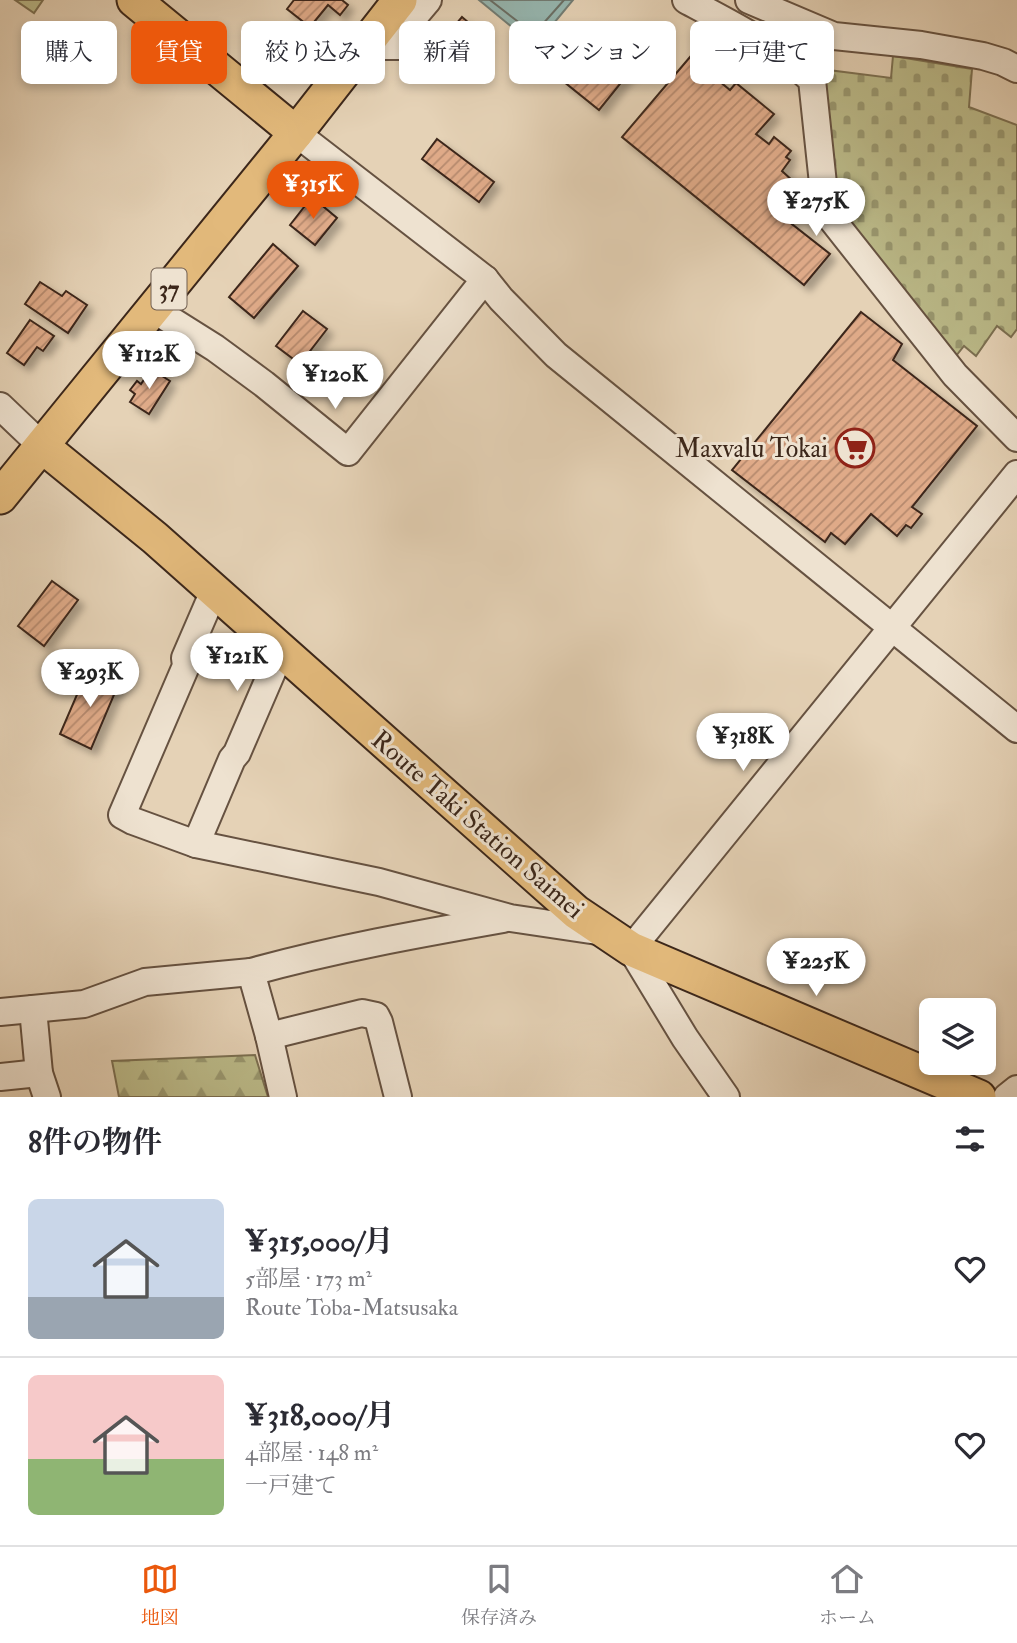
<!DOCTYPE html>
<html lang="ja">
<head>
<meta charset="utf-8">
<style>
  body { margin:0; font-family:"IM FELL Double Pica","Noto Serif JP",serif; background:#f7f7f7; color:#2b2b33; height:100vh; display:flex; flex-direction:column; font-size:26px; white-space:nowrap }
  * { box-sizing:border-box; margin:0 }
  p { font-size:23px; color:#7c7c81 }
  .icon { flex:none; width:38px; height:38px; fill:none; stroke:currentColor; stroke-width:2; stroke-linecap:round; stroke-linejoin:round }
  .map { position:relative; height:1097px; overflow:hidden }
  .drawer { display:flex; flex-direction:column; background:#fff; flex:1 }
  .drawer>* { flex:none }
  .guide { position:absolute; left:21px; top:21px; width:976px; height:63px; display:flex; gap:14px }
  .buttons { position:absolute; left:919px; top:998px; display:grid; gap:14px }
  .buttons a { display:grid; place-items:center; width:77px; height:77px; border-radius:10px; background:#fff; box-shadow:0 4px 10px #0003; font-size:35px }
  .price { position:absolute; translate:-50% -60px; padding:0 16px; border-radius:24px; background:#fff; color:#222; font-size:23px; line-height:46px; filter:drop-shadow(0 2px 4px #0008) }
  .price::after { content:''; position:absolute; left:50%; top:42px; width:21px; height:16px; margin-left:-10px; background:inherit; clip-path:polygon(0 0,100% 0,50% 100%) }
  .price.on { background:#ea580c; color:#fff }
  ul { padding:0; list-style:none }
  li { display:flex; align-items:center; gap:21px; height:175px; padding:0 28px }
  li+li { border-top:2px solid #e1e1e2 }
  li span { display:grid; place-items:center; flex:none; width:196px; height:140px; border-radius:10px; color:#555 }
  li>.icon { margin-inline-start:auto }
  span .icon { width:84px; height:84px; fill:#fffc; stroke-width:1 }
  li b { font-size:30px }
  h2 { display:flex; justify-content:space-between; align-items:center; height:84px; padding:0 28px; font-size:30px }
  .pill { padding:0 24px; border-radius:10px; background:#fff; box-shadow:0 4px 10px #0003; font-size:24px; line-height:63px }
  .pill.on { background:#ea580c; color:#fff }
  .menu { display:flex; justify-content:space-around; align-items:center; height:98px; border-top:2px solid #e1e1e2; background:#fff; font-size:19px; color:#7c7c81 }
  .menu a { display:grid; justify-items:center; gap:4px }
  .menu .on { color:#ea580c }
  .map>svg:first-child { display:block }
  .forest { fill:url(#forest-firs); stroke:#7c7052; stroke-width:2 }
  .cemetery { fill:url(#cemetery-stones); stroke:#7c7052; stroke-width:2 }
  .water { fill:#96b7b1; stroke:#727d75; stroke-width:2 }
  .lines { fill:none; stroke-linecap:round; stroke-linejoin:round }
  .shore { stroke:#696f66; stroke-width:2 }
  .building { fill:url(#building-hatch); stroke:#3c271a; stroke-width:2; filter:url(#shadow) }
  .minor-casing { stroke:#665241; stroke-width:30 }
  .major-casing { stroke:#3c271a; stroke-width:37 }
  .minor { stroke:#eee2d0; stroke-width:26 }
  .major { stroke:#e2b97b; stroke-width:33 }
  .labels { text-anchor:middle; stroke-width:6; stroke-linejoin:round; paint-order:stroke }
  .shield { fill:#eee2d0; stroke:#715f51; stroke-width:2 }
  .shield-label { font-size:24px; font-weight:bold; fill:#3c271a }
  .poi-label { font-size:26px; fill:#3c271a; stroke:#eee2d0; text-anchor:end }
  .street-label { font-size:26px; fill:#3c271a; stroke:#eee2d0 }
</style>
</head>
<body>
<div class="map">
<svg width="1017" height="1097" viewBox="0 0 1017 1097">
  <defs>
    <pattern id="forest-firs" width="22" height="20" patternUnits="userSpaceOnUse" patternTransform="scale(1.75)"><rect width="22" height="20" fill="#bbba89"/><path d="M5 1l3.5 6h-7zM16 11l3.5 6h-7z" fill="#99976f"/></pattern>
    <pattern id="cemetery-stones" width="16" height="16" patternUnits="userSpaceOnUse" patternTransform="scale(1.75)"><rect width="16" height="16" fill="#bbba89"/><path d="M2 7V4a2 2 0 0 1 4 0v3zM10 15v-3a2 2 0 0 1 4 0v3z" fill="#99976f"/></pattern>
    <pattern id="building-hatch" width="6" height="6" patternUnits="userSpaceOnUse" patternTransform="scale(1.75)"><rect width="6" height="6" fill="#dfaa88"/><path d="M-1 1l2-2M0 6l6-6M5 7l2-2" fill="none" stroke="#b68a6e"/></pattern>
    <filter id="shadow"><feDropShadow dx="6" dy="6" stdDeviation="3.5" flood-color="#0004"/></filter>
  </defs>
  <rect width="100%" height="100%" fill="#e5d2b6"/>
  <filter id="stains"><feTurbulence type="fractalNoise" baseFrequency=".00286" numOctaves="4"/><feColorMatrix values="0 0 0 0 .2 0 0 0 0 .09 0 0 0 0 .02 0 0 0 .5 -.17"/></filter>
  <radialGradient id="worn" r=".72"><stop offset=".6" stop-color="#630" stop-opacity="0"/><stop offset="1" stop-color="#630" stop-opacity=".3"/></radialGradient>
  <g class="forest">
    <path d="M15,0H43L34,13Z"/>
    <path d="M255,1055L268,1097H119L112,1061Z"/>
  </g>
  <path class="cemetery" d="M893,56L972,69L969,107L1017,125V329L1011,337L997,326L976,356L964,346L952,361L832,211L820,69L891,78Z"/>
  <path class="water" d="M479,0H573L535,46Z"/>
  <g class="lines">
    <path class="shore" d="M490,0L534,34L564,0"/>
  </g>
  <g class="building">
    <path d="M294,0H342L348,5L340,15L328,5L310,27L287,9Z"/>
    <path d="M462,17L482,34L461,59L441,42Z"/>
    <path d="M610,24L645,53L599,110L563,81Z"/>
    <path d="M690,57L730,90L736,83L774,114L756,134L769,144L774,137L791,151L786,157L790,160L782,171L805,192L783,217L830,254L804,285L622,137Z"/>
    <path d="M437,139L494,182L479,202L422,159Z"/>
    <path d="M312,197L337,218L315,245L290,225Z"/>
    <path d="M273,244L298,266L254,318L229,297Z"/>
    <path d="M40,282L62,296L66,291L87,305L68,333L25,304Z"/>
    <path d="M303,311L327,329L300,364L276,346Z"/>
    <path d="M861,312L902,344L893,360L977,426L912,507L922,514L911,528L906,525L897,536L871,514L845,544L831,533L825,542L732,470Z"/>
    <path d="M30,320L54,336L43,351L37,347L24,365L7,353Z"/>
    <path d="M151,369L170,381L149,414L130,402L135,394L130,390L137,381L141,384Z"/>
    <path d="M52,581L78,600L44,646L18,626Z"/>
    <path d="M88,669L119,683L91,749L60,734Z"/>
  </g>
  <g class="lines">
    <defs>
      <g id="minor">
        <path d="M686,0C731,24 774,45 812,80L826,212L955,375L1017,438"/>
        <path d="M749,0L834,36L921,45L983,56L1003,62L1017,69"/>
        <path d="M360,51L376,46H402C401,28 417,14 428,0"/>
        <path d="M296,133L485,279L501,299L556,355L1017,729"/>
        <path d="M153,309L215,348L264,384L348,452L485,279"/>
        <path d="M0,406L42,446"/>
        <path d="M214,591L185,658L186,666L122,815L133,821L196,844L379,882L510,918L604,932"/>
        <path d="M196,844L232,759L237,753L281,651"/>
        <path d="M33,1009L39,1073L47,1097"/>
        <path d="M0,1012L84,1004L145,982L251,972"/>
        <path d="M269,1036L283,1097"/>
        <path d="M0,1077L39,1073"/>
        <path d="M398,1097L379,1022L376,1016L362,1013L269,1036L251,972C334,949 418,934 503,919"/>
        <path d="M726,1097L685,1038L631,949L1017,474"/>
        <path d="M1007,1097L1017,1089"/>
      </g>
      <g id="major">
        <path d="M134,0L296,133"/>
        <path d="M42,446L155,538L576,912L631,949L979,1097"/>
        <path d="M0,497L296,133L400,0"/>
      </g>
    </defs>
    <use href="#minor" class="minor-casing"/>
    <use href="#major" class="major-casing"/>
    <use href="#minor" class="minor"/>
    <use href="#major" class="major"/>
  </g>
  <defs>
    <symbol id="supermarket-ring" viewBox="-11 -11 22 22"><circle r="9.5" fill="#eee2d0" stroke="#8f2418" stroke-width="1.5"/><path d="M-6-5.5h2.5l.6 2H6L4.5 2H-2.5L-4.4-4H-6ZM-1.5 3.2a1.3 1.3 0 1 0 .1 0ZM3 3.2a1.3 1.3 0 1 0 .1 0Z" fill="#8f2418"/></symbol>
  </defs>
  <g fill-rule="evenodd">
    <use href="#supermarket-ring" x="833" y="426" width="44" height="44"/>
  </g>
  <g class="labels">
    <rect class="shield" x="151.5" y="268.5" width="35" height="41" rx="5"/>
    <g class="shield-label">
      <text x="169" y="297">37</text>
    </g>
    <g class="poi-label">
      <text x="828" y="457">Maxvalu Tokai</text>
    </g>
    <g class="street-label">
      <text transform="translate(478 824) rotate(41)" y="9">Route Taki Station Saimei</text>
    </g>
  </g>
  <rect width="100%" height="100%" filter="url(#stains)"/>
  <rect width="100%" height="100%" fill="url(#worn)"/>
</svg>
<div class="buttons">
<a><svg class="icon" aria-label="layers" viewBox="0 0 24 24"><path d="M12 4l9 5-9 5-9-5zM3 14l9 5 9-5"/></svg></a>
</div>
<b class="price on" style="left:313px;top:221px">¥315K</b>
<b class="price" style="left:816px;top:238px">¥275K</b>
<b class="price" style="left:149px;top:391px">¥112K</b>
<b class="price" style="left:335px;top:411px">¥120K</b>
<b class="price" style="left:237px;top:693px">¥121K</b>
<b class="price" style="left:90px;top:709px">¥293K</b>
<b class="price" style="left:743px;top:773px">¥318K</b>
<b class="price" style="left:816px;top:998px">¥225K</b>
<div class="guide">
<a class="pill">購入</a>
<a class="pill on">賃貸</a>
<a class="pill">絞り込み</a>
<a class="pill">新着</a>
<a class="pill">マンション</a>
<a class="pill">一戸建て</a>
</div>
</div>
<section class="drawer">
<h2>8件の物件<svg class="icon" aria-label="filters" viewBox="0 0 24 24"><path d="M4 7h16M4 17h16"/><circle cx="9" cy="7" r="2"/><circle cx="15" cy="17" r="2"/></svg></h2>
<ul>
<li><span style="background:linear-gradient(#c9d6e8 70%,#9aa5b1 0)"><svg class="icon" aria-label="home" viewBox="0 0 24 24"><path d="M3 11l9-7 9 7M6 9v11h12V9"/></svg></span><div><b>¥315,000/月</b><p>5部屋 · 173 m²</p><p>Route Toba-Matsusaka</p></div><svg class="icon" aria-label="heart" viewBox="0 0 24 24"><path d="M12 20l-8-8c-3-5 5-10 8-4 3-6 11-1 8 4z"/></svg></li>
<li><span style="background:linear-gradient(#f6c9c9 60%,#8fb573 0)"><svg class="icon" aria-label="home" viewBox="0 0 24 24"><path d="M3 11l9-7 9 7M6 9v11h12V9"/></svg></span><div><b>¥318,000/月</b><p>4部屋 · 148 m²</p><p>一戸建て</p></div><svg class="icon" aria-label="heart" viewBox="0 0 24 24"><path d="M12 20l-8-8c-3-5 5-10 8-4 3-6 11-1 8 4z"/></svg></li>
</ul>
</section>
<nav class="menu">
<a class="on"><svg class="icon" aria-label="map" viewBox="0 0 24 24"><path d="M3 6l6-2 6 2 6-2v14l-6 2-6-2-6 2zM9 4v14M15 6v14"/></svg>地図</a>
<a><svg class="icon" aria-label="saved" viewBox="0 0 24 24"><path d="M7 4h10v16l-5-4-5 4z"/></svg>保存済み</a>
<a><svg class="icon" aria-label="home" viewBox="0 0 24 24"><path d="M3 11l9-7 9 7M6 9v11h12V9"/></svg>ホーム</a>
</nav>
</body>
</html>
